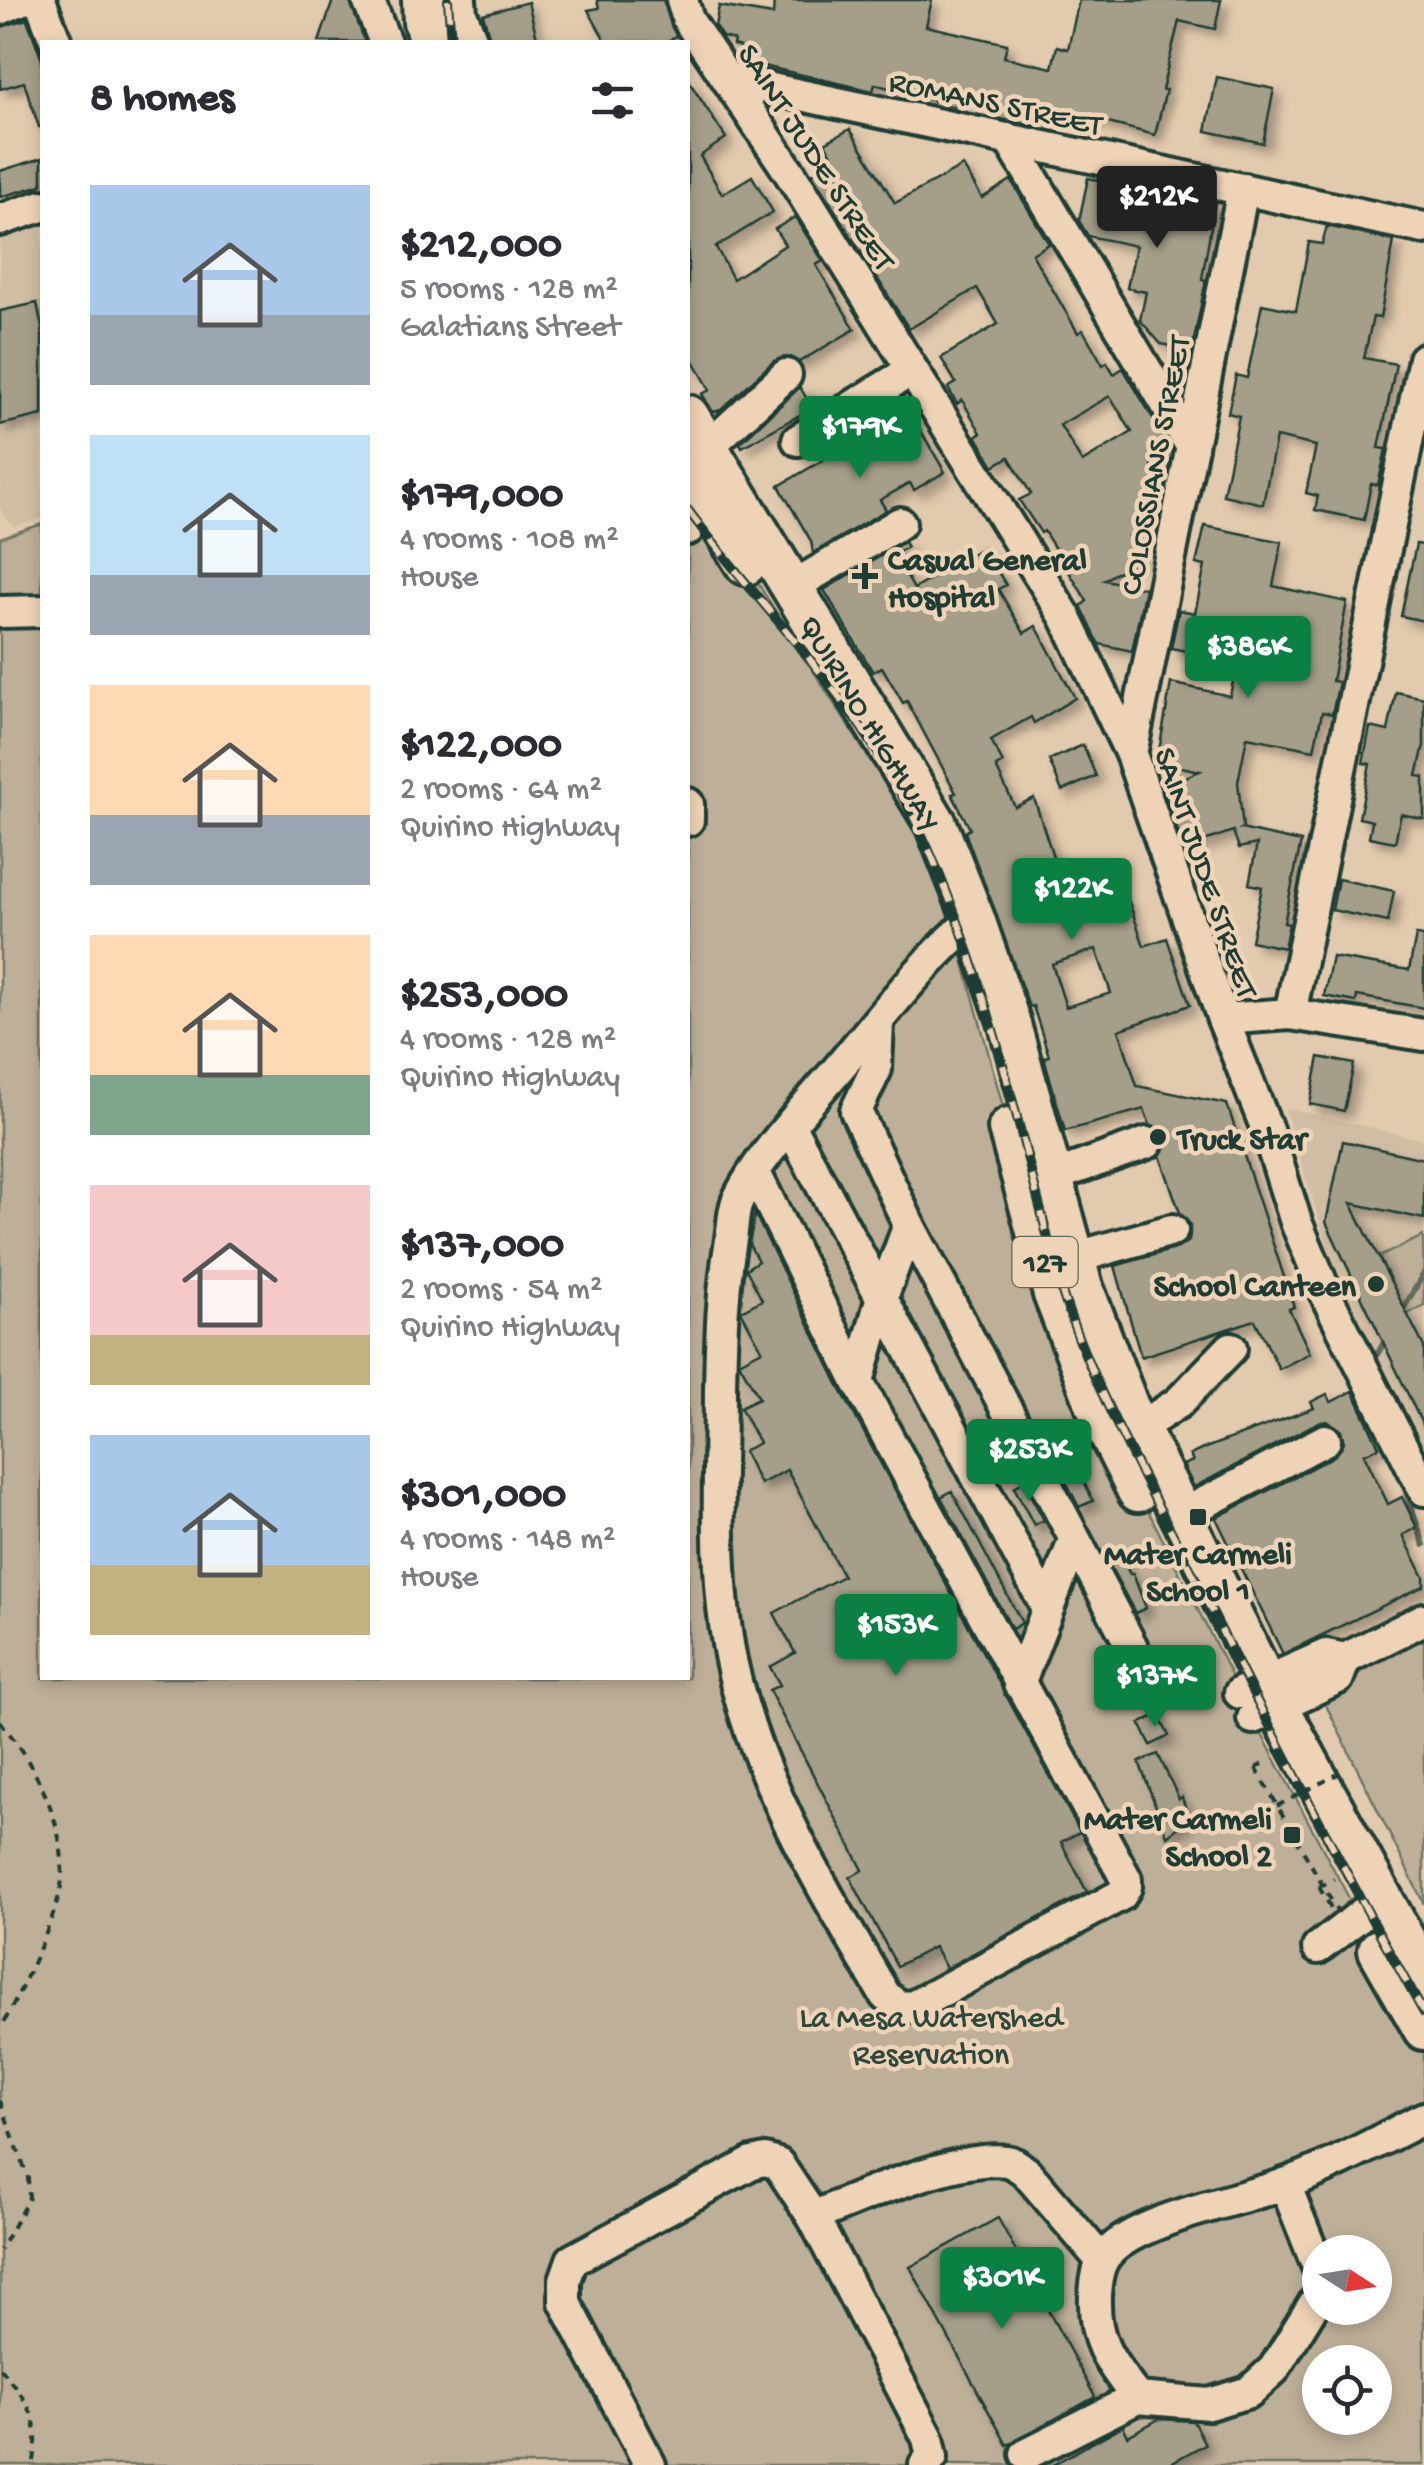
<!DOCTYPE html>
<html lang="en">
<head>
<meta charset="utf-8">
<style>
  body { margin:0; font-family:"Gochi Hand",sans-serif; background:#f2f2f3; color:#2b2b33; height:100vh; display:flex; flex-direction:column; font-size:38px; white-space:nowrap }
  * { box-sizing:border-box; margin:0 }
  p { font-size:32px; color:#7c7c81 }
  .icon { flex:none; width:55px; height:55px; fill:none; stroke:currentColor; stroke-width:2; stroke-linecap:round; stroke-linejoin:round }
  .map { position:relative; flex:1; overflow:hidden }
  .details { position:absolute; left:40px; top:40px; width:650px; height:1640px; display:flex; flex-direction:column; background:#fff; border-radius:0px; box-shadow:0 5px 15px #0003 }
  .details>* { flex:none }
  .needle { width:65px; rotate:102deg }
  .fabs { position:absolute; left:1302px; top:2235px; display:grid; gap:20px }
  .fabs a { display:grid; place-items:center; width:90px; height:90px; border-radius:50%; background:#fff; box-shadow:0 5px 15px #0003; font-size:50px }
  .price { position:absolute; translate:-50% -85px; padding:0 22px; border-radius:10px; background:#0b8043; color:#fff; font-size:32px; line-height:65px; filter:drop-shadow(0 2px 5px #0008) }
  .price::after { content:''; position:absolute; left:50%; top:60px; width:30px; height:22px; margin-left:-15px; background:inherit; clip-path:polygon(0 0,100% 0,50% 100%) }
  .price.selected { background:#222; color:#fff }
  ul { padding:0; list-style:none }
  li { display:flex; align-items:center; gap:30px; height:250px; padding:0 50px }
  li span { display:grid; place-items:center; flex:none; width:280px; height:200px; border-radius:0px; color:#555 }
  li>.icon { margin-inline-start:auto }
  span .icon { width:120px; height:120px; fill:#fffc; stroke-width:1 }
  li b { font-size:42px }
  h2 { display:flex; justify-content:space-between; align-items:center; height:120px; padding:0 50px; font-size:42px }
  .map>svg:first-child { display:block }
  .built { fill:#d0bda3 }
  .green { fill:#beaf98; stroke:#6e7666; stroke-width:2.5; fill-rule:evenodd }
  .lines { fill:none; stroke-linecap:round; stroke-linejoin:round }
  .stream { stroke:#626c5d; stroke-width:6 }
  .building { fill:#a59e89; stroke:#1f3d34; stroke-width:2.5; fill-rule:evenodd; filter:url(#shadow) }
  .minor-casing { stroke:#1f3d34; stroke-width:38 }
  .major-casing { stroke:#1f3d34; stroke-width:48 }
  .path { stroke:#1f3d34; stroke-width:4; stroke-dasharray:8 8; stroke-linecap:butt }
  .minor { stroke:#efd3b6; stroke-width:30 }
  .major { stroke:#efd3b6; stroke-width:40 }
  .rail-casing { stroke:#1f3d34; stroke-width:10 }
  .rail { stroke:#efd3b6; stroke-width:6; stroke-dasharray:19; stroke-linecap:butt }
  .path-bridge { stroke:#1f3d34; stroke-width:4; stroke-dasharray:8 8; stroke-linecap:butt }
  .poi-dot { fill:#1f3d34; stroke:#efd3b6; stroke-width:4 }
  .labels { text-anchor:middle; stroke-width:9; stroke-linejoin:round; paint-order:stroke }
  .shield { fill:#efd3b6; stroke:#5d6a5b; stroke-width:2.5 }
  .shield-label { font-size:30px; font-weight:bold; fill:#1f3d34 }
  .street-label { font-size:32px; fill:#1f3d34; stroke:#efd3b6 }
  .poi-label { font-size:32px; font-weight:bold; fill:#1f3d34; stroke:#efd3b6; text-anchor:start }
  .park-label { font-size:32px; fill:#2f483e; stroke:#efd3b6 }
</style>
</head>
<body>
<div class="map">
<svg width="1424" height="2465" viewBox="0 0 1424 2465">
  <defs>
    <filter id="shadow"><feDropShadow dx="7" dy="7" stdDeviation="5" flood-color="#0004"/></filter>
  </defs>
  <rect width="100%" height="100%" fill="#e2caae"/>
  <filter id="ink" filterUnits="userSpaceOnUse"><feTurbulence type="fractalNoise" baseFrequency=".01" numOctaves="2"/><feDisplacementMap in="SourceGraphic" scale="20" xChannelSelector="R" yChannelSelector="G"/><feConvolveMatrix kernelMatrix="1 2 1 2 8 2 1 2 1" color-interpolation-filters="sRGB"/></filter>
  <g filter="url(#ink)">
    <g class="built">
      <path d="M42,212V518L14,527L0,509V223Z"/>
      <path d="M1285,1108L1424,1140V1449L1336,1276Z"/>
    </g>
    <g class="green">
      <path d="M697,487L918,836L956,934L1054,1294L1102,1419L1240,1693L1358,1915L1424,2029V2465H0V538L42,524V1678H688V497ZM1320,2252H1375V2308H1320ZM1320,2362H1375V2418H1320Z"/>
      <path d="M1423,1236L1424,1305L1407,1314L1379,1257Z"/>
      <path d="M1424,1639V1904L1320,1693Z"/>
    </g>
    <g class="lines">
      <g class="stream">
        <path d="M1402,1311L1424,1273"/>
        <path d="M1372,1363L1386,1339"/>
        <path d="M1400,1475L1424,1545"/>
      </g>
    </g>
    <g class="building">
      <path d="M333,0H350L365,42H319Z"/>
      <path d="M597,0H663L676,36L666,42H606L588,10L599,8Z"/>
      <path d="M774,0H932L926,26L1007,44L1004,57L1052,68L1057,46L1068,49L1079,0H1221L1215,29L1179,21L1162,90H1166L1155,135L1046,107L1041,127L996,118L999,105L957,95L954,107L875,84L873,91L737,60L740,47L733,45L734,40L722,37L715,26L719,6L773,15Z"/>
      <path d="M528,2L538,42H491L483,14Z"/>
      <path d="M27,19L42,60V127H39L24,82L0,89V27Z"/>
      <path d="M1217,77L1274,89L1263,143L1206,131Z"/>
      <path d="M688,80L726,138L700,156L722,194L752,176L773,212L716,247L733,279L785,245L775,229L795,217L823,261L816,265L855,329L799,362L791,357L774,361L721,410L713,412L702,394L710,390L688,350Z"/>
      <path d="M850,129L895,203L963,166L982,198L1011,180L1049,244L1032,254L1078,333L1083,330L1103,365L1107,362L1114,374L1123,368L1172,450L1152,465L1164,485L1147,495L1159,518L1128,536L1141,558L1104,580L1145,588L1132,651L1099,644L1081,606L1087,601L1044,531L1041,533L1019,500L1031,494L1009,457L994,466L976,436L981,433L962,400L957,404L948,388L956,383L941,358L998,324L977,288L909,329L812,174L835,160L825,143ZM1110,396L1132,432L1082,462L1060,425Z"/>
      <path d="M42,158V185L0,197V171Z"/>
      <path d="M1088,178L1215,203L1202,279L1206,280L1192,350L1161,344L1140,320L1146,292L1127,288L1136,246L1088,236L1079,221Z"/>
      <path d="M1327,226L1394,241L1380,318L1373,317L1364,358L1396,364L1379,448L1386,449L1378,485L1371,484L1364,520L1315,510L1318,496L1306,493L1316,446L1276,437L1263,504L1223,495L1239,416L1228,413L1236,375L1247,378L1262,304L1296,311L1309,242L1322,244Z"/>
      <path d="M37,303L42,328V415L0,425V311Z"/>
      <path d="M800,387L812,408L742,447L740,443Z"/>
      <path d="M911,414L945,472L914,490L910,483L880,500L886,510L813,553L811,541L779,486L870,432L872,437Z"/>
      <path d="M1205,526L1282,542L1273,586L1347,602L1332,681L1339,682L1332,714L1322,712L1314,750L1247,737L1238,782L1243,828L1241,829L1301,842L1284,923L1289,924L1284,948L1251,941L1262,887L1249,884L1257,844L1239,848L1233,831L1184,848L1162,787L1200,771L1157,762L1171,683L1230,696L1237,661L1171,648L1179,610L1195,613L1205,566L1196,564Z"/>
      <path d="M904,542L907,547L894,555L914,589L983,547L1006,585L998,589L1024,633L1036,626L1075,698L1034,723L1031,717L991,740L1003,763L996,767L1015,807L1034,798L1073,918L1128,899L1144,946L1167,938L1190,1005L1119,1030L1137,1086L1227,1104L1294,1307L1289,1309L1310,1353L1279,1369L1255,1320L1141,1357L1115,1266L1178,1248L1189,1241L1190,1234V1224L1180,1213L1160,1156L1165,1147L1164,1136L1150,1125L1144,1109L1065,1131L1044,1057L1049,1056L1033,1006L1029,1007L965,832L970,829L952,794L956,793L907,701L903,703L882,667L873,672L824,590ZM1096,949L1111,993L1066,1007L1052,964Z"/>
      <path d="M1416,544L1424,545V621L1401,616Z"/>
      <path d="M1396,692L1424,698V745L1417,776L1424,777V819L1401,814L1395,842L1369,837L1372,821L1359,818L1370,764L1363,763L1370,727L1388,731Z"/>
      <path d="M1083,745L1096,776L1062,791L1049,760Z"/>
      <path d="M1338,879L1394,891L1388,922L1332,910Z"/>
      <path d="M1416,935L1424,936V1008L1357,996L1356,1002L1324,996L1332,957L1409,970Z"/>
      <path d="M1319,1057L1354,1064L1344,1111L1310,1104Z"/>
      <path d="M1343,1141L1424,1159V1219L1351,1203L1424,1347V1428L1326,1222Z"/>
      <path d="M755,1214L841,1390L1080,1832L1061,1842L1087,1892L946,1968L934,1947L897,1966L850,1877L863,1870L769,1690L780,1685L770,1667L795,1653L774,1613L843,1576L787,1470L760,1484L743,1451L759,1443L740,1407L759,1398L739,1362L762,1350L741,1311L762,1300L746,1269L758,1261L749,1244Z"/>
      <path d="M1353,1391L1379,1447L1364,1454L1388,1504L1402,1497L1417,1528L1403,1535L1424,1577V1586L1283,1654L1216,1518L1334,1456L1344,1442L1341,1431L1327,1421L1317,1423L1194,1487L1183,1465L1193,1461L1190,1455L1205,1448L1314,1408L1311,1402L1327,1394L1331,1402Z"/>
      <path d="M1072,1457L1093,1501L1079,1507L1058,1466Z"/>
      <path d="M1023,1482L1044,1520L1034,1525L1014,1487Z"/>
      <path d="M952,1491L1022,1623L1012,1629L941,1497Z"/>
      <path d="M1121,1558L1130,1574H1133L1146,1608L1135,1613L1108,1562Z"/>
      <path d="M1158,1714L1169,1736L1151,1745L1140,1724Z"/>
      <path d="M1158,1754L1179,1799L1182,1797L1189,1819L1167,1836L1139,1762Z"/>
      <path d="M998,2218L1095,2397L1007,2445L910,2267Z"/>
      <path d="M1159,2419L1193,2421L1205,2444L1167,2465H1052L1123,2426L1128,2436Z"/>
    </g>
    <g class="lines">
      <defs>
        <g id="minor">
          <path d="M40,0L56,42"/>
          <path d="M368,0L385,42"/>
          <path d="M682,0L688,20L790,173L1065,616L1131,754L1223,1019L1266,1127L1296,1222L1329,1301L1424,1490"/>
          <path d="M0,9L20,0"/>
          <path d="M730,80L1424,228"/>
          <path d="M1009,139L1192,447"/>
          <path d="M0,220L42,206"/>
          <path d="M798,440L912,370"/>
          <path d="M707,448L786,375"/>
          <path d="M688,529L697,487L706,482"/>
          <path d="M792,587L900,523"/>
          <path d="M0,612L42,611"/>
          <path d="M1131,754L1243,189"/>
          <path d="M688,804V820"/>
          <path d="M1290,1014L1424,359"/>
          <path d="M1223,1019L1290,1014L1424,1035"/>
          <path d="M878,1022L876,1069L856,1111L909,1225L1143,1668"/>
          <path d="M790,1126L1046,1606"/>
          <path d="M755,1173L858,1382L1126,1879V1887L1121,1895L912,2007L897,2006L885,1995C825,1892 755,1779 731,1660C713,1572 720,1479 720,1389C721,1336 722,1291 731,1239C733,1227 733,1213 737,1202C754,1162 808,1104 837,1070C881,1018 922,962 974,919"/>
          <path d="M1052,1177L1147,1143"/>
          <path d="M1074,1258L1172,1230"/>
          <path d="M858,1382L881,1300L909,1225"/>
          <path d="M1144,1440L1142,1426L1178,1403L1231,1348"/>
          <path d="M1181,1515L1325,1440"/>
          <path d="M1019,1684L1074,1541"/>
          <path d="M1240,1693L1326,1655L1345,1659L1424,1619"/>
          <path d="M1253,1718L1338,1678L1345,1659"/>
          <path d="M1318,1948L1380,1900"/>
          <path d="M1285,2184L1320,2272"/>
          <path d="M813,2217C856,2198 961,2154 1006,2161C1014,2162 1019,2167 1026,2172L1102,2261"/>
          <path d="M1137,2398C1110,2362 1093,2342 1095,2295C1096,2280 1098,2262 1109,2252C1138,2220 1235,2201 1279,2186C1329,2169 1376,2142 1424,2118"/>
          <path d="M1026,2454L1137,2398L1209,2404L1249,2392L1274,2369L1320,2294"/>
          <path d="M650,2465L565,2302V2280L572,2260L752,2163L765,2160L778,2164L813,2217L928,2438L932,2457L925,2465"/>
        </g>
        <g id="major">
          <path d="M423,0L424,22L430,42"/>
          <path d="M455,0L456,14L467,42"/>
          <path d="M688,416L936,824L974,919L1009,1021L1082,1287L1128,1407L1265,1683L1424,1976"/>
          <path d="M688,472L746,564"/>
          <path d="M1009,1128L1054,1294L1102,1419L1138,1491"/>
          <path d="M1379,1950L1424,2029"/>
        </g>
      </defs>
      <use href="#minor" class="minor-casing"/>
      <use href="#major" class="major-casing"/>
      <g class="path">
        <path d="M0,1721C34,1764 65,1820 62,1878C60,1913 18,1996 0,2030"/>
        <path d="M1256,1768L1270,1760"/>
        <path d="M1319,1887L1334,1879"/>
        <path d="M0,2101L28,2178L29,2198L0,2250"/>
        <path d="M0,2368C28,2402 43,2420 33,2465"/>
      </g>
      <use href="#minor" class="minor"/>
      <use href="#major" class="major"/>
      <defs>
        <g id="rail">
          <path d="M448,0L451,42"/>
          <path d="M688,510C749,593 825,667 879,755C976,911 1014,1115 1062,1292C1093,1388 1144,1477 1190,1568C1265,1718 1341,1867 1424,2013"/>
        </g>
      </defs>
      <use href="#rail" class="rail-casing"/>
      <use href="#rail" class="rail"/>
      <g class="path-bridge">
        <path d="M1256,1768L1338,1912L1334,1913L1319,1887"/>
        <path d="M1277,1806L1338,1774"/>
      </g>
    </g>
  </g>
  <g class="poi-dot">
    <path d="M860 561h10v10h10v10h-10v10h-10v-10h-10v-10h10z"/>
    <circle cx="1158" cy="1137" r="10"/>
    <circle cx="1376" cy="1284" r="10"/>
    <rect x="1188" y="1507" width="20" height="20" rx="5"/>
    <rect x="1282" y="1825" width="20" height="20" rx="5"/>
  </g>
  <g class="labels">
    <rect class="shield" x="1012.5" y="1237" width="65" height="50" rx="8"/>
    <g class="shield-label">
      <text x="1045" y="1272">127</text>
    </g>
    <g class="street-label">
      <text transform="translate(996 101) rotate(12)" y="11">ROMANS STREET</text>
      <text transform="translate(818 156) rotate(57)" y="11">SAINT JUDE STREET</text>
      <text transform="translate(1153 465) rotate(-79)" y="11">COLOSSIANS STREET</text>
      <text transform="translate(872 722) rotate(59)" y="11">QUIRINO HIGHWAY</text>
      <text transform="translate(1208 872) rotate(71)" y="11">SAINT JUDE STREET</text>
    </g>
    <g class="poi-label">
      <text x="888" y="569">Casual General<tspan x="888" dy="37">Hospital</tspan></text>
      <text x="1178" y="1148">Truck Star</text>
      <text x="1356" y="1295" text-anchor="end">School Canteen</text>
      <text x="1198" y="1563" text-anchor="middle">Mater Carmeli<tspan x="1198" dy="37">School 1</tspan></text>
      <text x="1272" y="1828" text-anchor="end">Mater Carmeli<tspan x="1272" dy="37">School 2</tspan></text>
    </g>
    <g class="park-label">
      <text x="931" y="2026">La Mesa Watershed<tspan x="931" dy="37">Reservation</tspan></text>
    </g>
  </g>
</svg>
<div class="fabs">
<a><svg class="needle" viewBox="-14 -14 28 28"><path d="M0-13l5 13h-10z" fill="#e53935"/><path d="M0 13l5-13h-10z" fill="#7c7c81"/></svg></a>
<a><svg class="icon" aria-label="locate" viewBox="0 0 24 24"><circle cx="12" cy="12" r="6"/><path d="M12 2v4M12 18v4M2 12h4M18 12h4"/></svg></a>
</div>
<b class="price selected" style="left:1157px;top:251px">$212K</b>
<b class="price" style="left:860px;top:481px">$179K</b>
<b class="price" style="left:1248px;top:701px">$386K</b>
<b class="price" style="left:1072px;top:943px">$122K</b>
<b class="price" style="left:1029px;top:1504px">$253K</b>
<b class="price" style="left:896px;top:1679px">$153K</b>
<b class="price" style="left:1155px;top:1730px">$137K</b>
<b class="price" style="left:1002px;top:2332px">$301K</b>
<section class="details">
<h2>8 homes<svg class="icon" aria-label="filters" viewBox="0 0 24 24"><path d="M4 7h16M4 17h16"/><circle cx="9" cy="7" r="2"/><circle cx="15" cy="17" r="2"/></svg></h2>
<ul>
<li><span style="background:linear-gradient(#a9c7e8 65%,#9aa5b1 0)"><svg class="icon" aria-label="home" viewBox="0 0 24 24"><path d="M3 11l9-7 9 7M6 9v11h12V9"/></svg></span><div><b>$212,000</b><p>5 rooms · 128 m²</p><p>Galatians Street</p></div></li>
<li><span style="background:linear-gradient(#bfe0f5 70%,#9aa5b1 0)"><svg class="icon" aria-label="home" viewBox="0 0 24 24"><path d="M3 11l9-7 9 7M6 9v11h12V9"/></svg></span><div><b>$179,000</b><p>4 rooms · 108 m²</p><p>House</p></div></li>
<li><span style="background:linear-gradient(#ffd9b3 65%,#9aa5b1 0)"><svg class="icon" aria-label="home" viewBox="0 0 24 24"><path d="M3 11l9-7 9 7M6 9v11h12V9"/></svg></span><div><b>$122,000</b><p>2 rooms · 64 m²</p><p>Quirino Highway</p></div></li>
<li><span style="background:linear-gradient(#ffd9b3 70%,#7fa58c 0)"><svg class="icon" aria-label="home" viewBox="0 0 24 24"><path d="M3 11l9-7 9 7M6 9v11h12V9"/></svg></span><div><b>$253,000</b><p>4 rooms · 128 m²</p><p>Quirino Highway</p></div></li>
<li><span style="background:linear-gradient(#f6c9c9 75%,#c2b280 0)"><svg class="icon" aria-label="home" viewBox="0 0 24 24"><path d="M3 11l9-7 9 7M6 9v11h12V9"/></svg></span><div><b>$137,000</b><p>2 rooms · 54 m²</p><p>Quirino Highway</p></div></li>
<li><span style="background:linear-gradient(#a9c7e8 65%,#c2b280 0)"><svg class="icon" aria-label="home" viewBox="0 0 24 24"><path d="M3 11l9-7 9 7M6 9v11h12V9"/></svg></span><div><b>$301,000</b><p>4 rooms · 148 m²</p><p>House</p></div></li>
</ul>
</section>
</div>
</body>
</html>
